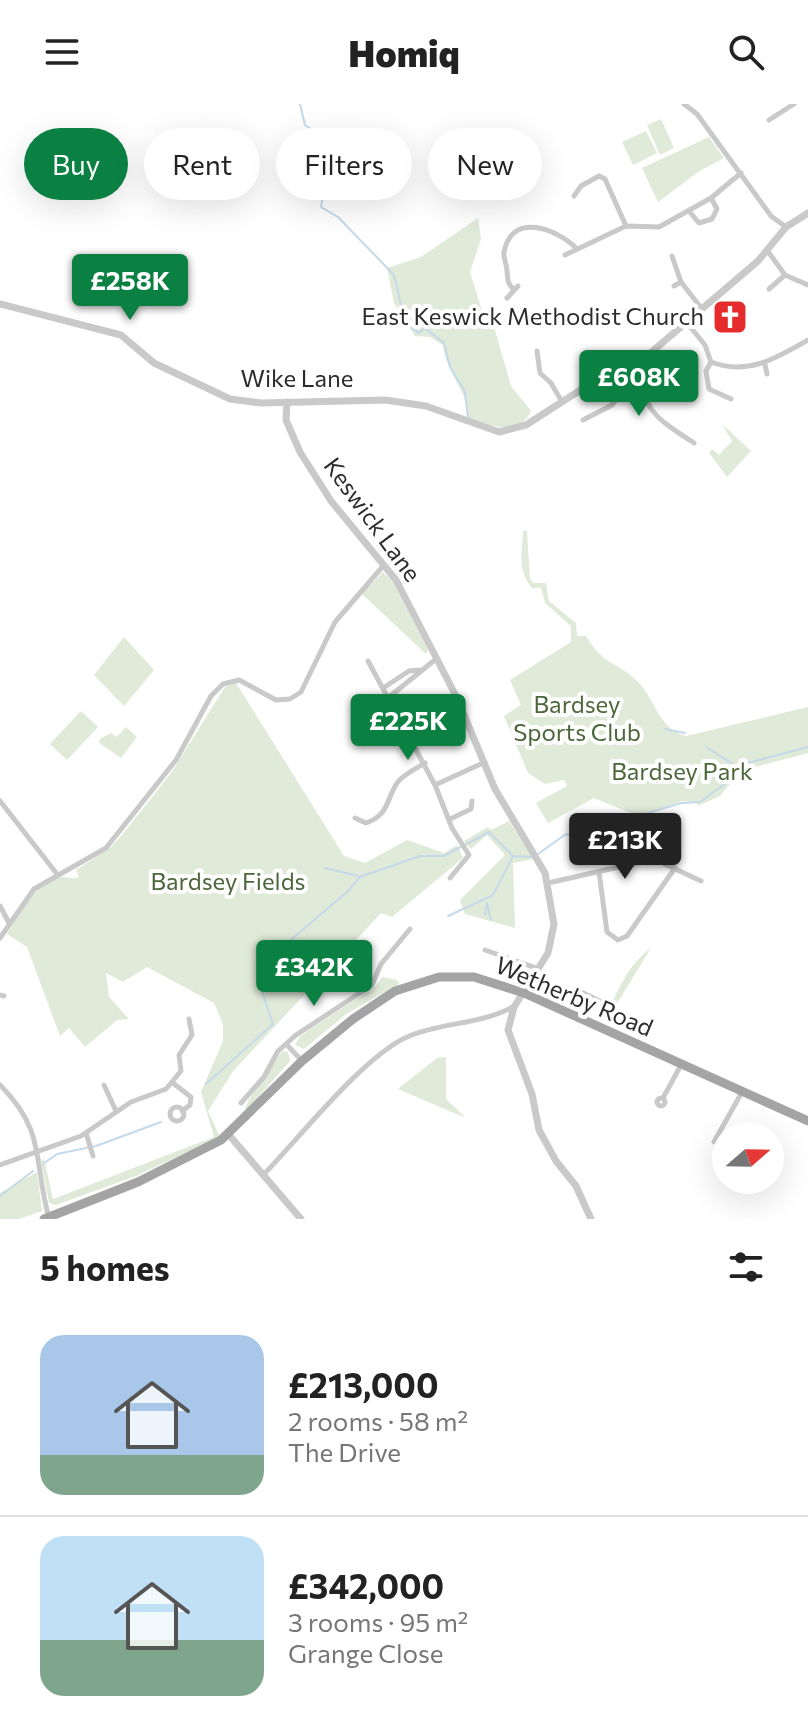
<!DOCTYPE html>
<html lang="en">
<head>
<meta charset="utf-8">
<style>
  body { margin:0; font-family:Commissioner,sans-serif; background:#f2f2f2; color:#222; height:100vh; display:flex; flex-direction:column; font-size:30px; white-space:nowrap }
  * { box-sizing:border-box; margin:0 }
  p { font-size:26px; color:#767676 }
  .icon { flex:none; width:44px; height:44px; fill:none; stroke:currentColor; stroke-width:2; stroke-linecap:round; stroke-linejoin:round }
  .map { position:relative; height:1115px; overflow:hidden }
  .sheet { display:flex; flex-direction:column; background:#fff; flex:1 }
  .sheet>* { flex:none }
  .banner { position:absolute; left:24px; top:24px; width:760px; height:72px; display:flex; gap:16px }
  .needle { width:52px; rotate:70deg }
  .fabs { position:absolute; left:712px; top:1018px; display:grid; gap:16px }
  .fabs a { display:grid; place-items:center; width:72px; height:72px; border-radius:50%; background:#fff; box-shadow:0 8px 32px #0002; font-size:40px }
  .price { position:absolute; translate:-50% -68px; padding:0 18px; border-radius:8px; background:#0b8043; color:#fff; font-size:26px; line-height:52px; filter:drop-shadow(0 2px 4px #0008) }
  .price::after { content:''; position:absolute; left:50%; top:48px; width:24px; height:18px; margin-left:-12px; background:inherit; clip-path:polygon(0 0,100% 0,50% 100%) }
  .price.active { background:#222; color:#fff }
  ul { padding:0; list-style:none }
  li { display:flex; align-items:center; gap:24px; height:200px; padding:0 40px }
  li+li { border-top:2px solid #e0e0e0 }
  li span { display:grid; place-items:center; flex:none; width:224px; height:160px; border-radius:24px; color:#555 }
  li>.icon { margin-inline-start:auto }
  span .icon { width:96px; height:96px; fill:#fffc; stroke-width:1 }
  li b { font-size:34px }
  h2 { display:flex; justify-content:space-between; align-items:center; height:96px; padding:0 40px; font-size:34px }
  .chip { padding:0 28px; border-radius:36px; background:#fff; box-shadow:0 8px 32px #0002; font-size:28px; line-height:72px }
  .chip.active { background:#0b8043; color:#fff }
  header { display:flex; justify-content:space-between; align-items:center; height:104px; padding:0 40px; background:#fff; font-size:36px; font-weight:800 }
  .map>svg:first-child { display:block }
  .green { fill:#e0ead8 }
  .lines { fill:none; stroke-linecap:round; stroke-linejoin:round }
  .stream { stroke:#c4d9ea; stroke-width:2 }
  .minor { stroke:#c9c9c9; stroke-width:5 }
  .tertiary { stroke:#c9c9c9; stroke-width:7 }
  .primary { stroke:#a4a4a4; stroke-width:9 }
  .labels { text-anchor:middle; stroke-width:8; stroke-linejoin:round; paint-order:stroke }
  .poi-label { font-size:24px; fill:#2c2c2c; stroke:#fff; text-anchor:end }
  .street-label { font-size:24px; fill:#2c2c2c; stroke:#fff }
  .park-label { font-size:24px; fill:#4b673a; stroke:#fff }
</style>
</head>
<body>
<header><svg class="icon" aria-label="menu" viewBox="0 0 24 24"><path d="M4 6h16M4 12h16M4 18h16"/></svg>Homiq<svg class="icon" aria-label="search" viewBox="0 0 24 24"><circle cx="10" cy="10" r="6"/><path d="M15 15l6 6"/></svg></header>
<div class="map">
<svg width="808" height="1115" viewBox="0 0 808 1115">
  <rect width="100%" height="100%" fill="#fff"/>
  <g class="green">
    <path d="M661,15L674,44L660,51L647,21Z"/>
    <path d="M646,27L657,49L633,61L622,38Z"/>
    <path d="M709,33L724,54L698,68L658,98L642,64Z"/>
    <path d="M478,114L481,135L470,168L485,216L495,226L511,282L531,307C519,333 488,322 467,313C470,288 445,269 443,241L430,233L415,232L394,199L387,164L421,153Z"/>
    <path d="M722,320L751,347L727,373L709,349L712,345L719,351L732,337Z"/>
    <path d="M523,427H527L530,475L534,479H546L549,497L576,519L577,532H586C604,562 616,557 637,577C655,594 658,625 686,632L808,603V649L740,667L720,692L698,702L696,698L682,697L638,712L594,694L548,719L536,699L567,682L564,676L545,680L528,669L504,612L521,601L510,576L571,538V522L545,499L541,484H532C517,467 522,448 523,427Z"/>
    <path d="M383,468L393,478L428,546L426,550L362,490Z"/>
    <path d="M124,533L154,566L124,602L94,571Z"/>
    <path d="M236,579L344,752L365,759L407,736L444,749L457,741L463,754L392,813L381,809L233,967L208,1007L220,1033L136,1072L56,1101L49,1099L41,1057L44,1055L53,1095L214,1033L201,988L223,937V920L214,899L147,863L123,878L106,869L109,893L129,915L117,916L85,943L69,924L60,932L27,843L7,830C19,811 35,778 60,773C67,772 71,776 79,773L76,766L110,744L122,731L171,669L225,583Z"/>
    <path d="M81,607L98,623L67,656L50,640Z"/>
    <path d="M126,623L137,633L121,654L99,639L100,635L111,629L117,633Z"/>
    <path d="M509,717L533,755L513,759L515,824L465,810L460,796L505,751L487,731L471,745L464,737L488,723L491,726Z"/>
    <path d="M651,844L608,914L606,913C618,886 627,862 651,844Z"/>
    <path d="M382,873L397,876L399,880L346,910L304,945L295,941L300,932L376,882Z"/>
    <path d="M282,947L288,948L290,957L245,1008C243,999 274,960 282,947Z"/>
    <path d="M446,953V995L466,1014L398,985L437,954Z"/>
    <path d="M37,1068L42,1107L19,1115H0V1089Z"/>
  </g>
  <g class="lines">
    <g class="stream">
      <path d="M300,0L305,21C338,41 327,70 321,103L338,113L393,170C402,189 397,218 419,229L425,224L444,239L450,263L465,288L468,314"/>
      <path d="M665,625L685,629"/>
      <path d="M706,643L736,662L808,643"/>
      <path d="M538,750L566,730L602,738L608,725L618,723L625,716L681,699L700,698L725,680L736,662"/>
      <path d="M325,764L358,772"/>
      <path d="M487,799L491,816"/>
      <path d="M485,811L487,800"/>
      <path d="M448,812L493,791L513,752"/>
      <path d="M206,980L273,920L263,890L265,858L347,788L360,773L420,752H444L489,728L513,752L532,753"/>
      <path d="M43,1060L57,1050L96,1042L161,1018"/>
      <path d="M0,1092L33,1067"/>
    </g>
    <g class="minor">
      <path d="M684,0L697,10L771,112L786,123"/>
      <path d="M769,16L794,0"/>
      <path d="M574,92L581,82L599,72L605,75L626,122"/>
      <path d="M689,107L699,119L712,115L717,105L711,94"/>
      <path d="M767,146L785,171L808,181"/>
      <path d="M565,151L626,122L659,123L711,94L741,69"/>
      <path d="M672,152L681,178L702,205"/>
      <path d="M674,182L681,178"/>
      <path d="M513,185C507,178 508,176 507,167C507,161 503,154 504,148C512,107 557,125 576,144"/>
      <path d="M769,185L785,171"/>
      <path d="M507,194L518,182"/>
      <path d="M687,219L705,241L711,258C747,272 777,254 808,236"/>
      <path d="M537,247L540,269L551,279L562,298"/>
      <path d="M641,257C639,305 657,315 694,339"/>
      <path d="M711,258L706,267L709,285L731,295"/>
      <path d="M765,261L767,270"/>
      <path d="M583,316L612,301L616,295L607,273"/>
      <path d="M368,557L435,681L483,659"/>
      <path d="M383,584L409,567L419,566"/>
      <path d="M389,593L436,555"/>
      <path d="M435,681L452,724L469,751L450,774"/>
      <path d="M0,697L57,770"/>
      <path d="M355,714L366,719C389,711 386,696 397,679C403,670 416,665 425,659"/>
      <path d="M450,715L471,705L472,697"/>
      <path d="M599,768L607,828L618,836L627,832L675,764"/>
      <path d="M548,779L654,755L701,777"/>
      <path d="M0,802L9,819"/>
      <path d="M0,834L34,785L106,744L176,656L211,592L223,580L239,576L276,596L290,595L301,588L335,518L384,461"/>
      <path d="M485,846L539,865"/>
      <path d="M577,886L608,901"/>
      <path d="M0,891L4,892"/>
      <path d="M583,915L593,894"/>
      <path d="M288,942L302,957"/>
      <path d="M173,979L191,993L190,1001L182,1007"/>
      <path d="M0,981C47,1028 33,1058 49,1114"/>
      <path d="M104,981L116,1007"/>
      <circle cx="661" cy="998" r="4"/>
      <path d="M663,994L681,961"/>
      <path d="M241,999L264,973L278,947L296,931L372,881L381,860L410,825"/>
      <circle cx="177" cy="1010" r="7"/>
      <path d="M86,1029L93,1052"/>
      <path d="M714,1038L742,988"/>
      <path d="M0,1061L81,1032L131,998L166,985L181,967L179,951L192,931L189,915"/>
      <path d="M265,1069C300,1033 364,952 407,933C441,918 479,921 513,903"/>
    </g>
    <g class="tertiary">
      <path d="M0,200L121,231L154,259L230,295L261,299L385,296L426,302L499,328L526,321L582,285L641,257L758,157L786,123L808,109"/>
      <path d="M287,298L286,316L300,348L331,397L396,476L457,594L495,685L545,769L554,820L548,849L514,903L508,926L532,990L539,1026L556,1057L576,1082L591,1115"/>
      <path d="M229,1031L301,1115"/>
    </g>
    <path class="primary" d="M44,1115L138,1078L221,1036L302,957L353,915L395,887L439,873H474L524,889L808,1017"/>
  </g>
  <defs>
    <symbol id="church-square" viewBox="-11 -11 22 22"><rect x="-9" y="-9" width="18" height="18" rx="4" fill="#e52b2c" stroke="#fff"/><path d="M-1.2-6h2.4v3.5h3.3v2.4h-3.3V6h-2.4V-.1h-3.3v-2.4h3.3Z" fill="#fff"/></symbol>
  </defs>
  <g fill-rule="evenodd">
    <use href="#church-square" x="710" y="193" width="40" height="40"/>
  </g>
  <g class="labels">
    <g class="poi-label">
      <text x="704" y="221">East Keswick Methodist Church</text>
    </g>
    <g class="street-label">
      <text x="297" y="283">Wike Lane</text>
      <text transform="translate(372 416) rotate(54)" y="8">Keswick Lane</text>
      <text transform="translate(574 893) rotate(23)" y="8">Wetherby Road</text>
    </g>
    <g class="park-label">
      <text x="577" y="609">Bardsey<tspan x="577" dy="28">Sports Club</tspan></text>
      <text x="682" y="676">Bardsey Park</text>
      <text x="228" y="786">Bardsey Fields</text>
    </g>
  </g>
</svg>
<div class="fabs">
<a><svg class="needle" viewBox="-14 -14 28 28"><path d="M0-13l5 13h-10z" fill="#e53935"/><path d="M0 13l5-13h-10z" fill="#767676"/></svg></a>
</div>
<b class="price" style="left:130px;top:218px">£258K</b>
<b class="price" style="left:639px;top:314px">£608K</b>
<b class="price" style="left:408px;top:658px">£225K</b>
<b class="price active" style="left:625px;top:777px">£213K</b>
<b class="price" style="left:314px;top:904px">£342K</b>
<div class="banner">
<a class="chip active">Buy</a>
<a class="chip">Rent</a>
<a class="chip">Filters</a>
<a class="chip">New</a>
</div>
</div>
<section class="sheet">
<h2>5 homes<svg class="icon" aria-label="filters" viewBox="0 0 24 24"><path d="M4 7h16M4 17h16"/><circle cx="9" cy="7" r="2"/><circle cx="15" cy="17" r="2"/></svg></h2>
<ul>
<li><span style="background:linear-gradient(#a9c7e8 75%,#7fa58c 0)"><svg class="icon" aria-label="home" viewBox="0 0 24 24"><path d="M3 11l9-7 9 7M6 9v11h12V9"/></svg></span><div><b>£213,000</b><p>2 rooms · 58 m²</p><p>The Drive</p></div></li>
<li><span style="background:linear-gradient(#bfe0f5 65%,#7fa58c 0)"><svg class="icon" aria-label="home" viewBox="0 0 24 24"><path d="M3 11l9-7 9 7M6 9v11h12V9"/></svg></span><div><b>£342,000</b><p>3 rooms · 95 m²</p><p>Grange Close</p></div></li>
</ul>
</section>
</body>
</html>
